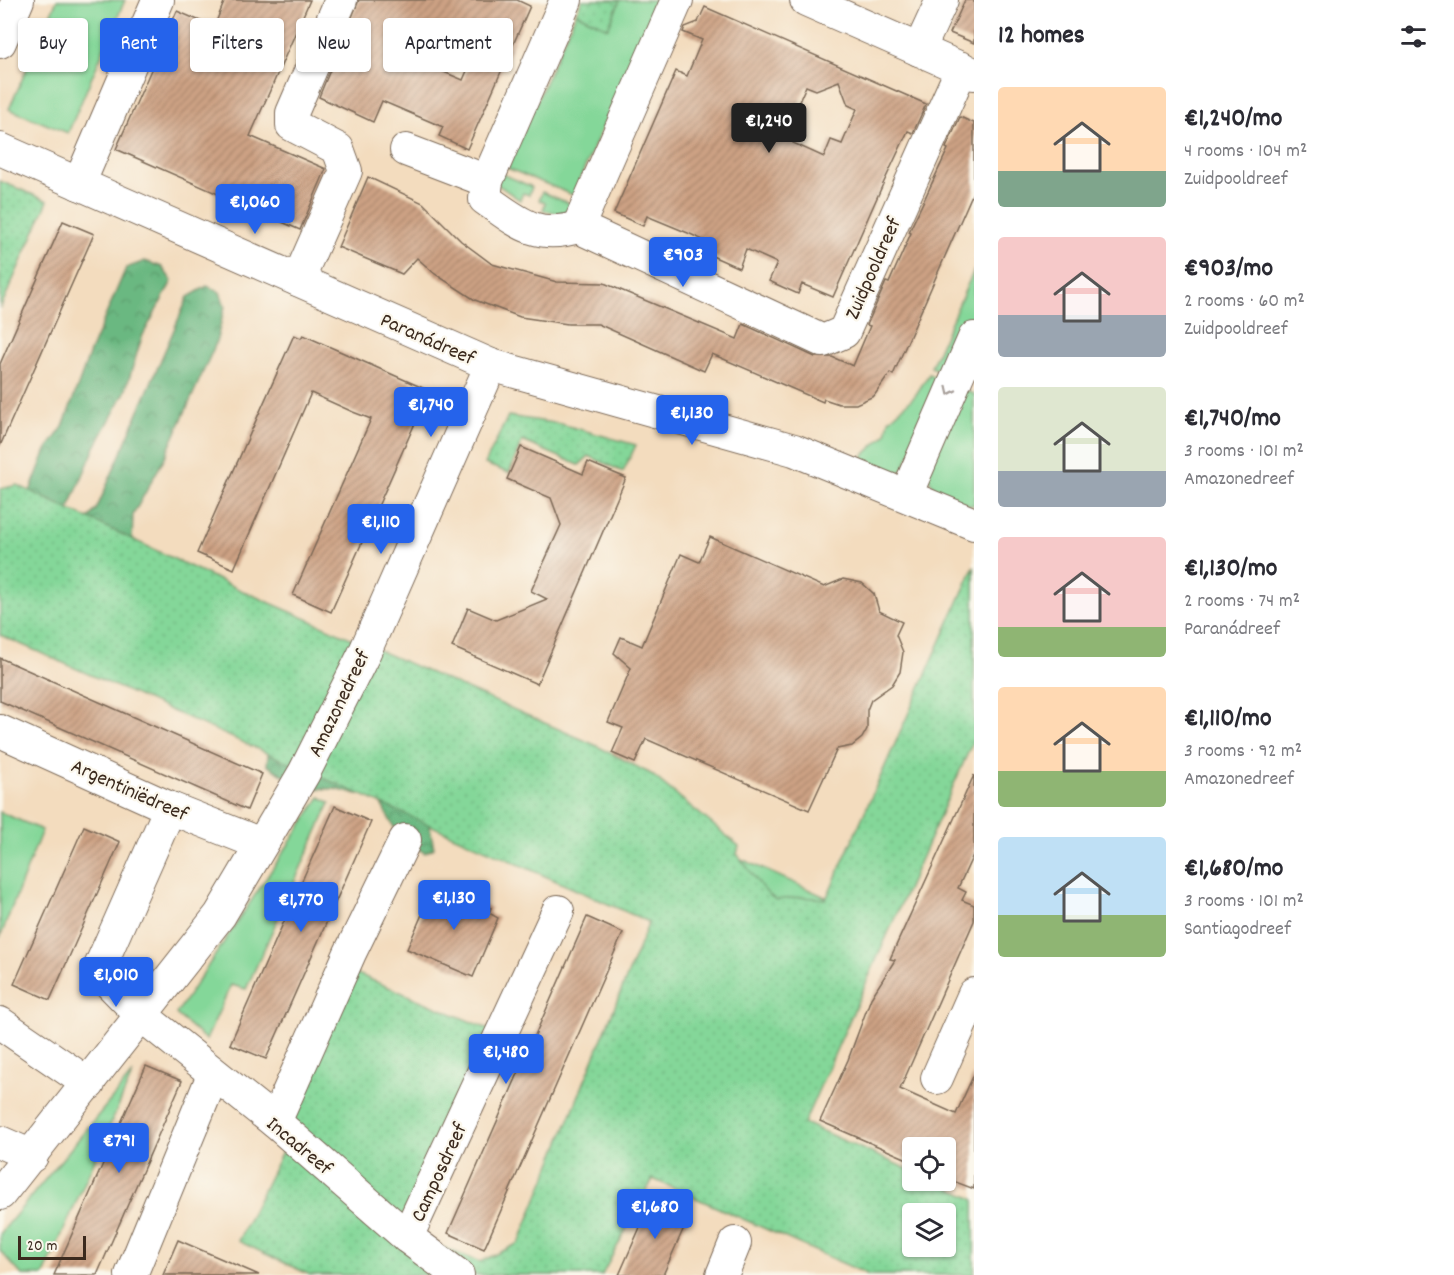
<!DOCTYPE html>
<html lang="en">
<head>
<meta charset="utf-8">
<style>
  body { margin:0; font-family:Dekko,sans-serif; background:#f7f7f7; color:#2b2b33; height:100vh; display:flex; flex-direction:column; font-size:22px; white-space:nowrap }
  * { box-sizing:border-box; margin:0 }
  p { font-size:20px; color:#7c7c81 }
  .icon { flex:none; width:33px; height:33px; fill:none; stroke:currentColor; stroke-width:2; stroke-linecap:round; stroke-linejoin:round }
  .map { position:relative; flex:1; overflow:hidden }
  .side { display:flex; flex-direction:column; background:#fff; width:480px }
  .side>* { flex:none }
  .top-card { position:absolute; left:18px; top:18px; width:570px; height:54px; display:flex; gap:12px }
  .controls { position:absolute; left:902px; top:1137px; display:grid; gap:12px }
  .controls a { display:grid; place-items:center; width:54px; height:54px; border-radius:6px; background:#fff; box-shadow:0 2px 4px #0004; font-size:30px }
  .scale { position:absolute; left:18px; bottom:15px; width:68px; box-sizing:border-box; padding-left:6px; border:3px solid #3b2a1e; border-top:0; font-size:16px; line-height:21px; white-space:nowrap; color:#3b2a1e; -webkit-text-stroke:4px #fbf7ec; paint-order:stroke }
  .price { position:absolute; translate:-50% -51px; padding:0 14px; border-radius:6px; background:#2563eb; color:#fff; font-size:20px; line-height:39px; filter:drop-shadow(0 2px 3px #0008) }
  .price::after { content:''; position:absolute; left:50%; top:36px; width:18px; height:14px; margin-left:-9px; background:inherit; clip-path:polygon(0 0,100% 0,50% 100%) }
  .price.on { background:#222; color:#fff }
  ul { padding:0; list-style:none }
  li { display:flex; align-items:center; gap:18px; height:150px; padding:0 24px }
  li span { display:grid; place-items:center; flex:none; width:168px; height:120px; border-radius:6px; color:#555 }
  li>.icon { margin-inline-start:auto }
  span .icon { width:72px; height:72px; fill:#fffc; stroke-width:1 }
  li b { font-size:26px }
  h2 { display:flex; justify-content:space-between; align-items:center; height:72px; padding:0 24px; font-size:26px }
  .tag { padding:0 21px; border-radius:6px; background:#fff; box-shadow:0 2px 4px #0004; font-size:21px; line-height:54px }
  .tag.on { background:#2563eb; color:#fff }
  main { display:flex; flex:1; min-height:0 }
  .map>svg:first-child { display:block }
  .grass { fill:#84d799; stroke:#60805c; stroke-width:1.5 }
  .forest { fill:url(#forest-crowns); stroke:#537150; stroke-width:1.5 }
  .park { fill:url(#park-dots); stroke:#60805c; stroke-width:1.5; fill-rule:evenodd }
  .building { fill:url(#building-hatch); fill-rule:evenodd }
  .lines { fill:none; stroke-linecap:round; stroke-linejoin:round }
  .minor-casing { stroke:#7b6856; stroke-width:34 }
  .minor { stroke:#fff; stroke-width:32 }
  .oneway { stroke:#a79f9a }
  .labels { text-anchor:middle; stroke-width:4.5; stroke-linejoin:round; paint-order:stroke }
  .street-label { font-size:21px; fill:#3b2a1e; stroke:#fbf7ec }
</style>
</head>
<body>
<main>
<div class="map">
<svg width="974" height="1275" viewBox="0 0 974 1275">
  <defs>
    <pattern id="forest-crowns" width="20" height="18" patternUnits="userSpaceOnUse" patternTransform="scale(1.5)"><rect width="20" height="18" fill="#6bb881"/><path d="M2 6a3 3 0 1 1 6 0M12 15a3 3 0 1 1 6 0" fill="none" stroke="#599669"/></pattern>
    <pattern id="park-dots" width="8" height="8" patternUnits="userSpaceOnUse" patternTransform="scale(1.5)"><rect width="8" height="8" fill="#84d799"/><path d="M2 2h.1M6 6h.1" fill="none" stroke="#73b983" stroke-width="1.8" stroke-linecap="round"/></pattern>
    <pattern id="building-hatch" width="6" height="6" patternUnits="userSpaceOnUse" patternTransform="scale(1.5)"><rect width="6" height="6" fill="#cda284"/><path d="M-1 1l2-2M0 6l6-6M5 7l2-2" fill="none" stroke="#a8846b"/></pattern>
  </defs>
  <rect width="100%" height="100%" fill="#fbf7ec"/>
  <filter id="ink" filterUnits="userSpaceOnUse"><feTurbulence type="fractalNoise" baseFrequency=".0167" numOctaves="2"/><feDisplacementMap in="SourceGraphic" scale="12" xChannelSelector="R" yChannelSelector="G"/><feConvolveMatrix kernelMatrix="1 2 1 2 8 2 1 2 1" color-interpolation-filters="sRGB"/></filter>
  <filter id="wash" filterUnits="userSpaceOnUse"><feTurbulence type="fractalNoise" baseFrequency=".008" numOctaves="4" result="noise"/><feDisplacementMap in="SourceGraphic" scale="24" xChannelSelector="R" yChannelSelector="G"/><feGaussianBlur stdDeviation="1.35" result="paint"/><feColorMatrix in="noise" values="0 0 0 0 0 0 0 0 0 0 0 0 0 0 0 0 0 1.4 0 .05"/><feComposite in="paint" operator="in"/></filter>
  <g filter="url(#wash)">
    <rect width="100%" height="100%" fill="#f3dcbe"/>
    <g class="grass">
      <path d="M57,0H125L68,133L9,109Z"/>
      <path d="M620,0H658L573,195L507,168L576,13L608,28Z"/>
      <path d="M498,172L532,187L529,195L523,193L520,200L494,182Z"/>
      <path d="M542,192L576,206L572,216L543,210L545,203L539,200Z"/>
      <path d="M974,270V317L949,374L931,367Z"/>
      <path d="M929,374L945,382L902,471L888,474L862,465L864,455L886,434L889,420L915,396Z"/>
      <path d="M958,387L974,394V505C950,507 935,493 925,472Z"/>
      <path d="M320,797L330,803L246,989L231,985L206,1040L176,1014Z"/>
      <path d="M0,812L42,830L0,938Z"/>
      <path d="M739,858L830,899L777,904L768,898Z"/>
      <path d="M133,1073L44,1275H22L0,1251V1234Z"/>
    </g>
    <path class="forest" d="M145,261L162,267L172,281L142,337L125,392L95,447L67,513L86,522L97,508L188,297L207,286L220,292L225,306L216,343L165,457L133,515L132,544L421,778L434,848L425,853L401,840L380,802L367,796L334,789L304,788L267,765L271,723L29,494L46,450L63,427L90,352L126,268Z"/>
    <g class="park">
      <path d="M582,0H620L608,28L576,13Z"/>
      <path d="M0,181L48,201L0,309Z"/>
      <path d="M508,416L561,424L636,445L623,472L589,456L579,465L522,441L509,473L485,464Z"/>
      <path d="M17,485L236,588L595,745L651,774L739,846L737,854C750,869 760,890 776,900L800,897L826,899L974,566V739L804,1123L912,1171V1180L933,1181L974,1199V1275H869L653,1179L602,1275H310L238,1241L283,1150L341,967L500,1034L406,1233L480,1262L519,1243L649,922L0,635V489ZM912,1214H945V1246H912Z"/>
    </g>
    <g id="blocks">
      <g class="building">
        <path d="M225,0H310L250,136L326,169L300,230L116,149L177,11L214,27Z"/>
        <path d="M359,0H517L530,6L467,149L439,136L443,127L382,101L373,122L319,97ZM450,27L480,41L463,80L432,67Z"/>
        <path d="M965,0H974V43L950,33Z"/>
        <path d="M705,7L926,104L913,133L908,131L883,184L833,297L802,284L798,294L769,281L777,263L746,249L739,268L710,255L714,245L688,233L647,216L643,226L614,213L676,71L687,76L702,40L683,32L685,27L698,22ZM839,81L848,105L857,109L842,144L831,140L824,157L793,143L801,126L790,122L806,86L816,90Z"/>
        <path d="M960,117L974,123V190L893,375L890,373L874,396L856,404H839L824,399L823,402L712,354L704,371L598,324H568L520,317L475,300L435,274L417,258L402,274L338,247L368,177L423,203L461,241L492,264L557,282L604,283L737,339L743,324L815,357H832L853,366L870,326L867,325L886,282L889,283L911,233L909,232L948,149L946,148Z"/>
        <path d="M63,221L94,234L0,446V364Z"/>
        <path d="M294,335L301,338L303,335L432,392L419,422L416,421L331,612L293,595L371,419L353,412L311,393L234,569L197,553Z"/>
        <path d="M521,447L583,474L588,462L626,478L537,684L452,647L468,608L496,620L547,599L531,591L561,525L551,498L507,479Z"/>
        <path d="M710,537L824,587L843,579L862,583L874,594L879,611L902,622L896,635L903,652L900,672L892,685L871,700L867,710V729L862,738L852,746L837,749L809,810L646,739L635,763L612,753L623,728L608,722L631,668L614,653L621,637L642,646L681,554L699,562Z"/>
        <path d="M0,658L262,774L247,810L0,701Z"/>
        <path d="M974,775V853L958,888L966,892L962,900L974,905V921L900,1089L956,1114L974,1074V1189L945,1178V1148H912V1161L820,1121L848,1060L871,998L895,960L890,959Z"/>
        <path d="M335,806L371,822L266,1059L230,1044Z"/>
        <path d="M84,826L120,842L50,1000L14,984Z"/>
        <path d="M446,888L491,908L489,913L498,918L473,977L407,949L433,889L443,894Z"/>
        <path d="M587,917L623,933L484,1249L448,1233Z"/>
        <path d="M146,1066L182,1081L97,1275H54Z"/>
        <path d="M653,1198L690,1214L663,1275H619Z"/>
        <path d="M178,1240L259,1275H163Z"/>
      </g>
    </g>
  </g>
  <g filter="url(#ink)">
    <use href="#blocks" fill-opacity="0" stroke="#7b6856" stroke-width="1.5"/>
    <g class="lines">
      <defs>
        <g id="minor">
          <path d="M566,0L487,181L485,199C518,222 536,240 578,227L823,341L844,332L962,68"/>
          <path d="M806,0L974,74"/>
          <path d="M0,42L18,0"/>
          <path d="M919,50L942,0"/>
          <path d="M0,149L491,365L794,450L974,524"/>
          <path d="M406,150L487,181"/>
          <path d="M79,184L158,0"/>
          <path d="M578,227L677,0"/>
          <path d="M298,280L346,171L338,149L292,125V113L341,0"/>
          <path d="M906,495L974,338"/>
          <path d="M0,731L170,808L261,844"/>
          <path d="M170,808L98,971L141,1015L275,1122L407,1237L458,1275"/>
          <path d="M0,1023L89,1084"/>
          <path d="M937,1078L974,994"/>
          <path d="M275,1122L350,953L405,840"/>
          <path d="M0,1142L32,1156"/>
          <path d="M0,1194L220,915L304,773L363,656L491,365"/>
          <path d="M407,1237L558,911"/>
          <path d="M131,1275L213,1075"/>
          <path d="M722,1275L735,1243"/>
        </g>
      </defs>
      <use href="#minor" class="minor-casing"/>
      <use href="#minor" class="minor"/>
    </g>
    <defs><path id="oneway-chevron" d="M-2-3.5L2.5 0L-2 3.5" fill="none" stroke-width="1.6" stroke-linecap="round" stroke-linejoin="round" transform="scale(1.5)"/></defs>
    <use class="oneway" href="#oneway-chevron" transform="translate(950 391) rotate(115)"/>
  </g>
  <g class="labels">
    <g class="street-label">
      <text transform="translate(872 268) rotate(-66)" y="7">Zuidpooldreef</text>
      <text transform="translate(428 338) rotate(24)" y="7">Paranádreef</text>
      <text transform="translate(338 703) rotate(-64)" y="7">Amazonedreef</text>
      <text transform="translate(130 789) rotate(24)" y="7">Argentiniëdreef</text>
      <text transform="translate(300 1145) rotate(40)" y="7">Incadreef</text>
      <text transform="translate(438 1172) rotate(-65)" y="7">Camposdreef</text>
    </g>
  </g>
</svg>
<div class="controls">
<a><svg class="icon" aria-label="locate" viewBox="0 0 24 24"><circle cx="12" cy="12" r="6"/><path d="M12 2v4M12 18v4M2 12h4M18 12h4"/></svg></a>
<a><svg class="icon" aria-label="layers" viewBox="0 0 24 24"><path d="M12 4l9 5-9 5-9-5zM3 14l9 5 9-5"/></svg></a>
</div>
<div class="scale">20 m</div>
<b class="price on" style="left:769px;top:154px">€1,240</b>
<b class="price" style="left:255px;top:235px">€1,060</b>
<b class="price" style="left:683px;top:288px">€903</b>
<b class="price" style="left:431px;top:438px">€1,740</b>
<b class="price" style="left:692px;top:446px">€1,130</b>
<b class="price" style="left:381px;top:555px">€1,110</b>
<b class="price" style="left:454px;top:931px">€1,130</b>
<b class="price" style="left:301px;top:933px">€1,770</b>
<b class="price" style="left:116px;top:1008px">€1,010</b>
<b class="price" style="left:506px;top:1085px">€1,480</b>
<b class="price" style="left:119px;top:1174px">€791</b>
<b class="price" style="left:655px;top:1240px">€1,680</b>
<div class="top-card">
<a class="tag">Buy</a>
<a class="tag on">Rent</a>
<a class="tag">Filters</a>
<a class="tag">New</a>
<a class="tag">Apartment</a>
</div>
</div>
<section class="side">
<h2>12 homes<svg class="icon" aria-label="filters" viewBox="0 0 24 24"><path d="M4 7h16M4 17h16"/><circle cx="9" cy="7" r="2"/><circle cx="15" cy="17" r="2"/></svg></h2>
<ul>
<li><span style="background:linear-gradient(#ffd9b3 70%,#7fa58c 0)"><svg class="icon" aria-label="home" viewBox="0 0 24 24"><path d="M3 11l9-7 9 7M6 9v11h12V9"/></svg></span><div><b>€1,240/mo</b><p>4 rooms · 104 m²</p><p>Zuidpooldreef</p></div></li>
<li><span style="background:linear-gradient(#f6c9c9 65%,#9aa5b1 0)"><svg class="icon" aria-label="home" viewBox="0 0 24 24"><path d="M3 11l9-7 9 7M6 9v11h12V9"/></svg></span><div><b>€903/mo</b><p>2 rooms · 60 m²</p><p>Zuidpooldreef</p></div></li>
<li><span style="background:linear-gradient(#dfe7d0 70%,#9aa5b1 0)"><svg class="icon" aria-label="home" viewBox="0 0 24 24"><path d="M3 11l9-7 9 7M6 9v11h12V9"/></svg></span><div><b>€1,740/mo</b><p>3 rooms · 101 m²</p><p>Amazonedreef</p></div></li>
<li><span style="background:linear-gradient(#f6c9c9 75%,#8fb573 0)"><svg class="icon" aria-label="home" viewBox="0 0 24 24"><path d="M3 11l9-7 9 7M6 9v11h12V9"/></svg></span><div><b>€1,130/mo</b><p>2 rooms · 74 m²</p><p>Paranádreef</p></div></li>
<li><span style="background:linear-gradient(#ffd9b3 70%,#8fb573 0)"><svg class="icon" aria-label="home" viewBox="0 0 24 24"><path d="M3 11l9-7 9 7M6 9v11h12V9"/></svg></span><div><b>€1,110/mo</b><p>3 rooms · 92 m²</p><p>Amazonedreef</p></div></li>
<li><span style="background:linear-gradient(#bfe0f5 65%,#8fb573 0)"><svg class="icon" aria-label="home" viewBox="0 0 24 24"><path d="M3 11l9-7 9 7M6 9v11h12V9"/></svg></span><div><b>€1,680/mo</b><p>3 rooms · 101 m²</p><p>Santiagodreef</p></div></li>
</ul>
</section>
</main>
</body>
</html>
